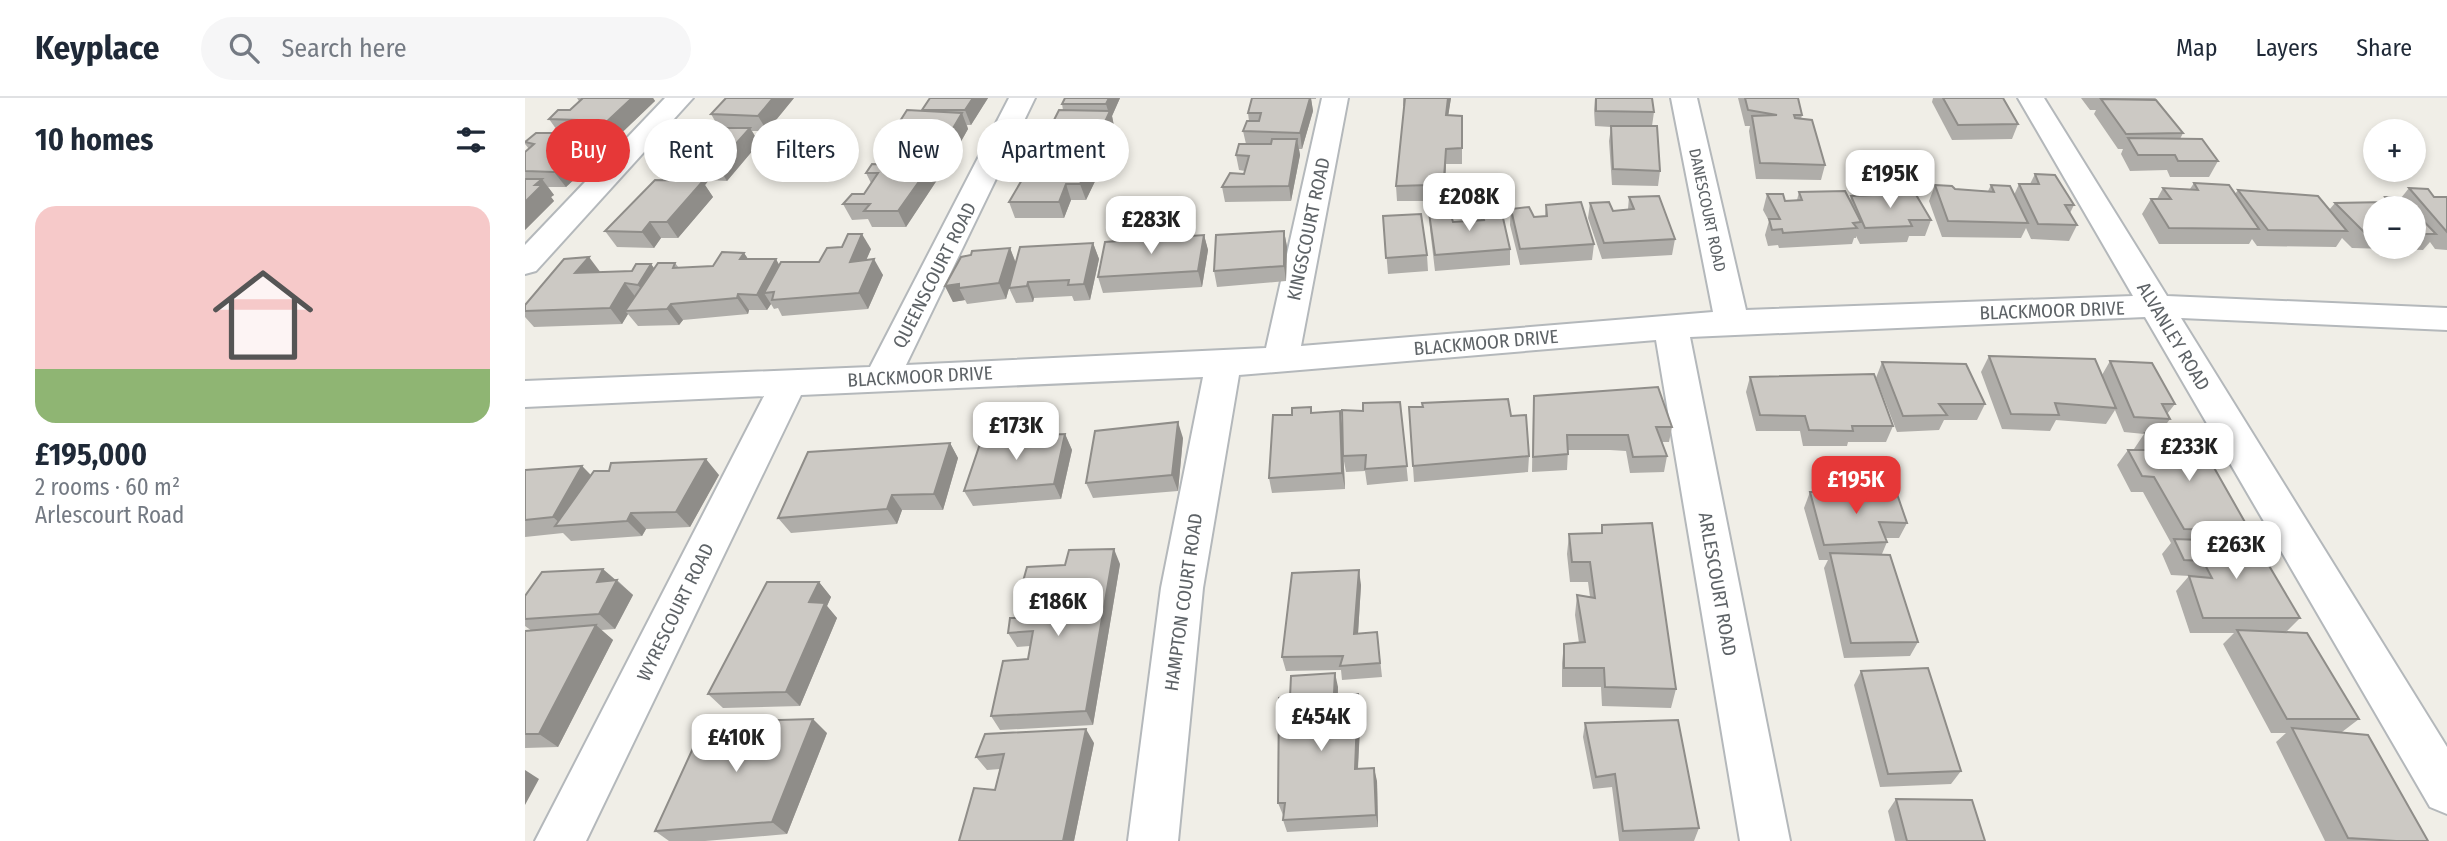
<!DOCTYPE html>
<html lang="en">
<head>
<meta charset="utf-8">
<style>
  body { margin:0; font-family:"Fira Sans Condensed",sans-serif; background:#f6f6f7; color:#1f2937; height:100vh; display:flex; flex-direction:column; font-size:26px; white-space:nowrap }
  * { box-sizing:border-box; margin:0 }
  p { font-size:23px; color:#747a83 }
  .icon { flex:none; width:38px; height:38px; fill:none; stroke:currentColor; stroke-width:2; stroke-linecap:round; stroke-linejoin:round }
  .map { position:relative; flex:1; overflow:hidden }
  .side { display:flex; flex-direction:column; background:#fff; width:525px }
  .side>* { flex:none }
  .hud { position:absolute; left:21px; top:21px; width:665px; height:63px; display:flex; gap:14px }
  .fabs { position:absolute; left:1838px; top:21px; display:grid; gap:14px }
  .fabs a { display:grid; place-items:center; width:63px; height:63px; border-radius:50%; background:#fff; box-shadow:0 4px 10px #0003; font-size:35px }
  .price { position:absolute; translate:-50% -60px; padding:0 16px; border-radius:14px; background:#fff; color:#222; font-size:23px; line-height:46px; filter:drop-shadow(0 2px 4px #0008) }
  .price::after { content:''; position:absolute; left:50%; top:42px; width:21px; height:16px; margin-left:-10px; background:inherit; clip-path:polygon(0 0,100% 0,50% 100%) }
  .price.current { background:#e63838; color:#fff }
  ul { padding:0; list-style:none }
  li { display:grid; align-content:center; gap:14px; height:371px; padding:0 35px }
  li span { display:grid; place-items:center; height:217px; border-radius:21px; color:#555 }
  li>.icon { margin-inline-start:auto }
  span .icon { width:126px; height:126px; fill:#fffc; stroke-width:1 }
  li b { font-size:30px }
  h2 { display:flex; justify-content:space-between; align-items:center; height:84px; padding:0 35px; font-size:30px }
  .tag { padding:0 24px; border-radius:32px; background:#fff; box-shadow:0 4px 10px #0003; font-size:24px; line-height:63px }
  .tag.current { background:#e63838; color:#fff }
  header { display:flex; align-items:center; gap:42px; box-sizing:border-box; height:98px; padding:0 35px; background:#fff; border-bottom:2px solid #e0e1e3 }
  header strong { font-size:33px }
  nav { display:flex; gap:38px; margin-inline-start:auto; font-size:24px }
  .search { width:490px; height:63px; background:#f6f6f7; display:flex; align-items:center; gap:18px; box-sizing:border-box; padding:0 24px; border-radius:38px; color:#747a83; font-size:26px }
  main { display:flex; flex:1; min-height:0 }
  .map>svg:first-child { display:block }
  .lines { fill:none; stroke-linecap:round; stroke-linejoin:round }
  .minor-casing { stroke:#b4b8bb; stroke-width:4 }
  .minor { fill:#fff; fill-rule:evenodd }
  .wall { fill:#afada9; fill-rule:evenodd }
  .shaded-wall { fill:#8f8d89 }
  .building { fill:#ccc9c4; stroke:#8f8d89; stroke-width:2 }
  .labels { text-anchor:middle; stroke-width:5; stroke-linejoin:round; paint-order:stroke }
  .far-street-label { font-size:16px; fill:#5e6367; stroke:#fff }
  .street-label { font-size:19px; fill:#5e6367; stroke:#fff }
</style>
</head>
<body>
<header>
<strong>Keyplace</strong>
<div class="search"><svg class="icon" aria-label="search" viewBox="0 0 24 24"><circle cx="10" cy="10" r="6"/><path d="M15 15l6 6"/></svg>Search here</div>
<nav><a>Map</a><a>Layers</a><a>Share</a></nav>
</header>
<main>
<section class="side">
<h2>10 homes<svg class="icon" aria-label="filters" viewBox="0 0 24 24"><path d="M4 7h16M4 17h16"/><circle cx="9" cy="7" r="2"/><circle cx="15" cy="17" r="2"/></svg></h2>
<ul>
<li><span style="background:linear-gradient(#f6c9c9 75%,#8fb573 0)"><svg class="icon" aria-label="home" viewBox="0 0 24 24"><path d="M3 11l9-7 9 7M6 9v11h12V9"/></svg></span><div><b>£195,000</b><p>2 rooms · 60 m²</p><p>Arlescourt Road</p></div></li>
</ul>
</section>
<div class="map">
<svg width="1922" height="743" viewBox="0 0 1922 743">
  <rect width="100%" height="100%" fill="#f0eee7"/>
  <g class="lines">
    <defs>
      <g id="minor">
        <path d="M140,0H168L11,173L0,176V147Z"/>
        <path d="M484,0H510L381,267L741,250L797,0H823L776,248L1188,214L1146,0H1172L1221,212L1608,198L1493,0H1519L1642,198L1922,210V232L1656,220L1922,649V716L1905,709L1620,219L1165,239L1265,743H1215L1131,242L714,277L678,490L653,743H603L636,490L678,279L276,297L61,743H10L239,298L0,309V283L345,269Z"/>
      </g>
    </defs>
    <use href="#minor" class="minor-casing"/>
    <use href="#minor" class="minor"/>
  </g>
  <g class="wall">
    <path d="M52,0H128L130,3L86,45H77L82,51L41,89H23L29,97L26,99L29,103L0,132V54L4,51L0,46V44L34,35L24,21L45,12L54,3Z"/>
    <path d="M269,0L242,33H227L234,45L202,83L184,82L180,87L188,99L153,140H136L129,150L92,149L80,133L145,83L139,74L194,30L186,16Z"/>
    <path d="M405,0H463L446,27H442L443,31L421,70H414L416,76L381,129H347L343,121L327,122L318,106L339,96L346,85L341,75L362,66L356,53L397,13V12Z"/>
    <path d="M540,0H595L587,18L589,28L584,41L574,42L569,59L574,75L561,102H546L539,120H490L484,104L513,63L511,58L538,12L537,6Z"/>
    <path d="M727,0H791V1H786L788,13L777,51H774L775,57L766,103L700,104L697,89L719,76L720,73L714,72L711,57L721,46L718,33L724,23L723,15Z"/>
    <path d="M878,0H926L923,17L937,18V66H921L919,95H907L906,103H872L871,88L879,8H878Z"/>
    <path d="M1070,0L1129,14L1127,28L1135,73L1133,88L1087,87L1084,43L1086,29L1070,28L1069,12Z"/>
    <path d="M1213,0H1273L1277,17L1276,21L1300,67L1296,82L1231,81L1224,33L1225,28H1220Z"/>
    <path d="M1408,0H1478L1493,26L1487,41L1427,42L1407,4Z"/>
    <path d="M1556,0H1631L1630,2L1658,35L1655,41L1693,63L1684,79H1645L1642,72L1605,73L1596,56L1598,51H1593L1569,16L1571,12H1565Z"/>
    <path d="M1510,76L1549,107L1545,115L1552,127L1544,143L1506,141L1501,130L1496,140L1417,139L1404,103L1410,87L1430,91L1463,93L1466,87L1489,97L1494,86H1505Z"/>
    <path d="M1669,85L1710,96L1713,92L1804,112L1810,105L1856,104L1860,99L1876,100L1884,90L1909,99H1922V152L1910,151L1905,144L1898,152L1827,150L1817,140L1811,149L1732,148L1727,141L1724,146H1634L1617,116L1626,101H1632L1638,90L1665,91ZM1850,110H1888V149H1850Z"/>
    <path d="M1274,94L1325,103L1326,98L1406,122L1400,138H1384L1382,144L1335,146L1331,138V140H1329L1327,146L1254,150L1253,147L1243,148L1240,137L1244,123L1238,112L1242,96L1260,103L1272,102Z"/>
    <path d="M1104,99L1150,141L1147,157L1077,161L1063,120L1065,105L1088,113L1103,111Z"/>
    <path d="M1021,107L1069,146L1067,162L995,167L985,127L986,111L1009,119L1020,118Z"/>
    <path d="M956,112L985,151V167L910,173L905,131L904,115L928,124L956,122Z"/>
    <path d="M858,118L902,157L903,173L863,176Z"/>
    <path d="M759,133L762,149L761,183L692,189L689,173Z"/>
    <path d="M679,137L683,152L677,189L578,195L573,179Z"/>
    <path d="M568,145L574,161L565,202L549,203L547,198L509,200L508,204L491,205L484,190L481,201L442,206L440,202L428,204L420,188L485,150L491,165Z"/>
    <path d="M346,151L341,162L358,177L343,211L257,218L253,210L249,211L246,206L242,212H224L223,216L158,222L154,227L113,228L103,216L97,226L9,229L0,219V207L126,166L129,171L150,165L154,170L188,168L219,155L223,161L254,167L294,164Z"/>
    <path d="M1464,258L1577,277L1585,263L1650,306L1642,316L1645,321L1634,336L1725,433L1716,443L1775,520L1761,534L1834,621L1817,634L1903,743H1800L1751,644L1761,635H1746L1698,546L1709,535H1665L1651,493L1664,478H1665L1646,477L1637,456L1646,445L1618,394H1606L1592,367L1603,352H1610L1609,351L1619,336L1599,334L1590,312L1581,326L1531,322L1525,333L1477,331L1456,274Z"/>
    <path d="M1357,264L1460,306L1452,322H1419L1414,332L1372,334L1351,280Z"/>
    <path d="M1225,279L1368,328L1361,344H1323L1322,348H1278L1275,333H1231L1221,294Z"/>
    <path d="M875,304L883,383L842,387L840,373L821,374L818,358L838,313Z"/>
    <path d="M897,305L986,318L1004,358L1003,374L889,384L884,309H897Z"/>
    <path d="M786,309L787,315L815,313L817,328L820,391L747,395L744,380L767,317Z"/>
    <path d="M1008,314L1147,329L1144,344H1137L1142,358L1139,374L1105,375L1101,353L1085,352H1043L1042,372L1007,374Z"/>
    <path d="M540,336L547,352L536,401L448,408L439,393Z"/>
    <path d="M658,340L653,393L568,400L561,385Z"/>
    <path d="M425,345L433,360L418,412H377L372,426L266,435L253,420Z"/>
    <path d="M57,368L66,377H194L165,429L121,431L117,438L46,443L38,435L0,439V372Z"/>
    <path d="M1285,394L1382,425L1374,440H1360L1362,444L1357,456L1393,544L1385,558L1319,560L1299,470L1303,462H1294L1279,410Z"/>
    <path d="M1077,427L1151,591L1146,610L1077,608L1076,589H1037V565L1039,546L1054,545L1050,517L1052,497L1065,499L1063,484H1045L1042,456L1044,436L1076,435Z"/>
    <path d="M595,466L568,627L475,632L466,618L503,561L505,548L492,549L483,535L510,520L512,502H505L497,487Z"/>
    <path d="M92,482L108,497L90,531L76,532L88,542L33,649L0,650V533H7L0,528V498Z"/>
    <path d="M294,484L306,499L302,508L312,520L275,608L198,610L183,596Z"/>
    <path d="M836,487L833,536L852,534L857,579L817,582L816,572L761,573L757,559Z"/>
    <path d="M1336,573L1436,673L1426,686L1355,689L1329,587Z"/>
    <path d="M813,589V596H833L836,610L833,671L852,683L853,729L762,734L758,722V717L753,705L765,599Z"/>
    <path d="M1060,625L1174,730L1169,743H1094L1087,689L1068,691L1058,639Z"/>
    <path d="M302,635L262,736L180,743H144L130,733Z"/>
    <path d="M569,645L549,743H434L470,692L475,671L462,672L451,659Z"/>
    <path d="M1371,701L1460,743H1370L1363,713Z"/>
  </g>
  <g class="shaded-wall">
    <path d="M107,0H128L130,3L86,45L76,29Z"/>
    <path d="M248,0H269L242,33L233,18Z"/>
    <path d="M448,0H463L446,27L440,12Z"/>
    <path d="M584,0H595L587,18L589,28L584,41L579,26L584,16L581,6Z"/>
    <path d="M784,0H786L788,13L777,51L775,35Z"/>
    <path d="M923,0H926L921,32V17Z"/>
    <path d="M437,15L443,31L421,70L414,54Z"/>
    <path d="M569,26L574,42L569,59L574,75L561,102L555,86L565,68L561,57Z"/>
    <path d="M225,30L234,45L202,83L192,67Z"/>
    <path d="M71,35L82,51L41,89L29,74Z"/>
    <path d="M772,41L775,57L766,103L764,88Z"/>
    <path d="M921,51V66L919,95V80Z"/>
    <path d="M410,61L416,76L381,129L373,113Z"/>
    <path d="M174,67L184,82L180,87L188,99L153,140L142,124L175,86L167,74Z"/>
    <path d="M17,81L29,97L26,99L29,103L0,132V104L10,87Z"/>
    <path d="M541,86L546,102L539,120L534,104Z"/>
    <path d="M125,124L136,140L129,150L117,134Z"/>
    <path d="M759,133L762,149L761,183L759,168Z"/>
    <path d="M337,136L346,151L334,179L325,164Z"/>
    <path d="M679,137L683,152L677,189L673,173Z"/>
    <path d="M568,145L574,161L565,202L559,186Z"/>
    <path d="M485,150L491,166L481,201L474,185Z"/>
    <path d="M219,155L229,170L215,161Z"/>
    <path d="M64,159L76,175H50Z"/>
    <path d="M251,161L260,177L239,195L246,206L242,212L232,197Z"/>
    <path d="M349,161L358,177L343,211L334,195Z"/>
    <path d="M126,166L138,182L125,203L113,187Z"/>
    <path d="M503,184L509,200L508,204L502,188Z"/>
    <path d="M100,185L112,201L100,213L103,216L97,226L85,210Z"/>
    <path d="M434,186V190L440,202L428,204L420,188Z"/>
    <path d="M213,196L224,212L223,216L212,200Z"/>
    <path d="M146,206L158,222L154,227L142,211Z"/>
    <path d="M815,313L817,328L820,391L817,375Z"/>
    <path d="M653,324L658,340L653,393L647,377Z"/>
    <path d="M540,336L547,352L536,401L529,386Z"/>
    <path d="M425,345L433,360L418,412L409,396Z"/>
    <path d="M181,361L194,377L165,429L151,414Z"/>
    <path d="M57,368L72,384L37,427L28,419Z"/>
    <path d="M367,397L377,412L372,426L362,411Z"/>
    <path d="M106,415L121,431L117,438L102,423Z"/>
    <path d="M589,451L595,466L568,627L561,613Z"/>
    <path d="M78,471L108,497L90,531L74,516L72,484Z"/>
    <path d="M834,472L836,487L832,551L829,536Z"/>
    <path d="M294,484L306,499L302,508L312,520L275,608L261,594L284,504Z"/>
    <path d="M71,527L88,542L33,649L14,636Z"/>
    <path d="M810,575L813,589L812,610L809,596Z"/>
    <path d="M833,596L836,610L832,684L830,671Z"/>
    <path d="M288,621L302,635L262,736L247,724Z"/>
    <path d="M561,631L569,645L549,743H538Z"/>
    <path d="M849,670L852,683L853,729L851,717Z"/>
    <path d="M0,672L14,681L0,707Z"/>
  </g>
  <g class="building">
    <path d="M58,0H107L76,29L45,28L51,22L24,21L33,12H45Z"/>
    <path d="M201,0H248L233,18L186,16Z"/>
    <path d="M405,0H448L440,12H397Z"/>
    <path d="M540,0H584L581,6H537Z"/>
    <path d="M727,0H785L775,35L718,33L722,23H734L736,15H723Z"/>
    <path d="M880,0H923L921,17L937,18V50L921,51L919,80H906L905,87L871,88Z"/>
    <path d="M1071,0H1127L1129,14L1071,13Z"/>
    <path d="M1220,0H1273L1277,17H1269L1270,20L1287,22L1300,67L1235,65L1227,18L1252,17L1223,12Z"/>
    <path d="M1418,0H1478L1493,26L1433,27Z"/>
    <path d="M1576,1L1631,2L1658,35L1601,36Z"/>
    <path d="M382,12L437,15L414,54L356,53Z"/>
    <path d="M534,12L585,13L579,26H569L561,57L511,58Z"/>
    <path d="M1086,28H1132L1135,73L1088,71Z"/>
    <path d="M176,30H225L192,67H174L167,74H139Z"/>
    <path d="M11,35H71L29,74L0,73V54L9,46L0,44Z"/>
    <path d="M1603,40L1677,41L1693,63H1653L1650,57H1613Z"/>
    <path d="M747,41H772L764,88L697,89L705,75L719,76L724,58L711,57L714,46H746Z"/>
    <path d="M375,59L410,61L373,113H339L345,106H318L327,96H339L353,75H341L347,66L371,67Z"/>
    <path d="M569,59L555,86H541L534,104H484L508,63L535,64V60Z"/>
    <path d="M1510,76L1530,77L1549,107H1540L1552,127L1513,126L1494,86H1514Z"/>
    <path d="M0,81H17L10,87H17L0,104Z"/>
    <path d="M130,82L178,83L142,124H125L117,134L80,133Z"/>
    <path d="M1669,85L1704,87L1734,131L1644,130L1626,101H1646L1638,90L1673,92Z"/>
    <path d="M1410,87L1427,88L1430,91L1469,94L1466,87L1485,88L1503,125L1423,123Z"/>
    <path d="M1884,90L1903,91L1909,99H1922V134Z"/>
    <path d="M1713,92L1793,98L1822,133L1743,132Z"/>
    <path d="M1320,93L1336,124L1328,125L1332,130L1258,135L1257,131L1247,132L1244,121H1255L1242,96H1258L1260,103L1277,102L1274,94Z"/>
    <path d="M1390,95L1406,122H1384L1387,128L1340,130L1326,98Z"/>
    <path d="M1134,98L1150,141L1079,145L1065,105L1084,104L1088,113L1109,111L1104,99Z"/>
    <path d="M1860,99L1877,100L1886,110H1850V135L1839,134L1810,105L1863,104Z"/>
    <path d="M1056,104L1069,146L995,151L986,111L1004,109L1009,119L1022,118L1021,107Z"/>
    <path d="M976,111L985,151L910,157L904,115L925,114L928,124L959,122L956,112Z"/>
    <path d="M1888,112L1911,136H1888Z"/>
    <path d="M896,116L902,157L861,160L858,118Z"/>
    <path d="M759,133V168L689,173L691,137Z"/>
    <path d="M323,136H337L325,164L349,161L334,195L247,202L249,194L239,195L256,164H294L302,150L317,149Z"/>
    <path d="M679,137L673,173L573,179L580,144Z"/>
    <path d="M568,145L559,186L543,187L544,182L503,184L502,188L484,190L495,149Z"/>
    <path d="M485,150L474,185L434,190V186L420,188L436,159L446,157L447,153Z"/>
    <path d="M197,154L219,155L215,161H251L232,197L213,196L212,200L146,206L142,211L100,213L133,165H150L148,170L188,168Z"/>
    <path d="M64,159L50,175L107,173L111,166H126L113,187L100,185L85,210L0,213V207L39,161Z"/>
    <path d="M1464,258L1570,261L1591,310L1530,305L1534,317L1486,316Z"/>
    <path d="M1585,263L1627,265L1650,306H1637L1645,321L1609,319Z"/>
    <path d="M1357,264L1441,266L1460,306H1414L1422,317L1378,318Z"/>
    <path d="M1349,276L1368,328H1327L1328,333L1284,332L1280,318L1235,317L1225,279Z"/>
    <path d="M1133,289L1147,329H1131L1142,358L1108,359L1103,337H1042L1043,356L1008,359L1009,298Z"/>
    <path d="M983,301L986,318L1001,317L1004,358L888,368L884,309H898L897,305Z"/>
    <path d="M875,304L882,368L840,371L841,357L818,358L817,312L838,313V305Z"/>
    <path d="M786,309V315L815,313L817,375L744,380L748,317H767V310Z"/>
    <path d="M653,324L647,377L561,385L570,333Z"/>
    <path d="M1620,335L1663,337L1673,352H1679L1725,433L1659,431L1629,379L1617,378L1603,352H1630Z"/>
    <path d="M540,336L529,386L439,393L457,340Z"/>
    <path d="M425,345L409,396L367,397L362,411L253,420L283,354Z"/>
    <path d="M181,361L151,414L106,415L102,423L30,428L69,373H84L86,365Z"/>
    <path d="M57,368L28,419L0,422V372Z"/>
    <path d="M1371,393L1382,425L1354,424L1362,444L1299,447L1285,394Z"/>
    <path d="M1127,425L1151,591L1080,589L1079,570H1039V546L1060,544L1052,497L1070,500L1065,464H1047L1044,436L1077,435V427Z"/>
    <path d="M1649,441L1730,444L1775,520H1678L1664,478L1687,480L1678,463L1659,462Z"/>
    <path d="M589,451L561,613L466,618L478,563L503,561L508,533L483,535L485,520H510L514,488L497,487L502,469L540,467L544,452Z"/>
    <path d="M1305,455L1365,457L1393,544L1326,545Z"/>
    <path d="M78,471L72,484L92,482L74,516L0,521V498L17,474Z"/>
    <path d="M834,472L829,536L852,534L855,565L815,568L818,558L757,559L767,475Z"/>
    <path d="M242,484H294L284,504L300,505L261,594L183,596Z"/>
    <path d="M71,527L14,636H0V533Z"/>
    <path d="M1712,532L1782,535L1834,621H1762Z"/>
    <path d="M1403,570L1436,673L1363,676L1336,573Z"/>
    <path d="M810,575L809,596H833L830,671L849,670L851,717L758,722L760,705H753L754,600L765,599L766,578Z"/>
    <path d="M288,621L247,724L130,733L180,624Z"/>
    <path d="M1153,622L1174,730L1098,733L1090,676L1071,679L1060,625Z"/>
    <path d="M1767,630L1843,637L1903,743H1871L1823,740Z"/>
    <path d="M561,631L538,743H434L449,690L470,692L479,656L451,659L460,636Z"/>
    <path d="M1371,701L1447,702L1460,743H1382Z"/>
  </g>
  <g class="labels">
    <g class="far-street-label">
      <text transform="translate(1183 112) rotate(78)" y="6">DANESCOURT ROAD</text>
    </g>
    <g class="street-label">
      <text transform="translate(783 131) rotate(-78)" y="7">KINGSCOURT ROAD</text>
      <text transform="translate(409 177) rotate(-63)" y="7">QUEENSCOURT ROAD</text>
      <text transform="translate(1527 212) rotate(-2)" y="7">BLACKMOOR DRIVE</text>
      <text transform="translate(1649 238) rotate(59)" y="7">ALVANLEY ROAD</text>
      <text transform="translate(961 244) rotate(-5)" y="7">BLACKMOOR DRIVE</text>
      <text transform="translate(395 278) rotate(-3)" y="7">BLACKMOOR DRIVE</text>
      <text transform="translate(1193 486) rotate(80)" y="7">ARLESCOURT ROAD</text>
      <text transform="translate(658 504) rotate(-82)" y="7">HAMPTON COURT ROAD</text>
      <text transform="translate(150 514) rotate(-64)" y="7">WYRESCOURT ROAD</text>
    </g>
  </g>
</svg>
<div class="fabs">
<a>+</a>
<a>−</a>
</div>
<b class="price" style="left:1365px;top:112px">£195K</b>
<b class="price" style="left:944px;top:135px">£208K</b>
<b class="price" style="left:626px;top:158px">£283K</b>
<b class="price" style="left:491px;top:364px">£173K</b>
<b class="price" style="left:1664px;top:385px">£233K</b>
<b class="price current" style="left:1331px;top:418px">£195K</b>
<b class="price" style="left:1711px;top:483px">£263K</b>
<b class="price" style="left:533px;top:540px">£186K</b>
<b class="price" style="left:796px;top:655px">£454K</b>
<b class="price" style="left:211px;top:676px">£410K</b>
<div class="hud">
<a class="tag current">Buy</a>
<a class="tag">Rent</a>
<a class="tag">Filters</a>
<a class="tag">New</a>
<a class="tag">Apartment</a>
</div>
</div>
</main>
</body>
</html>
